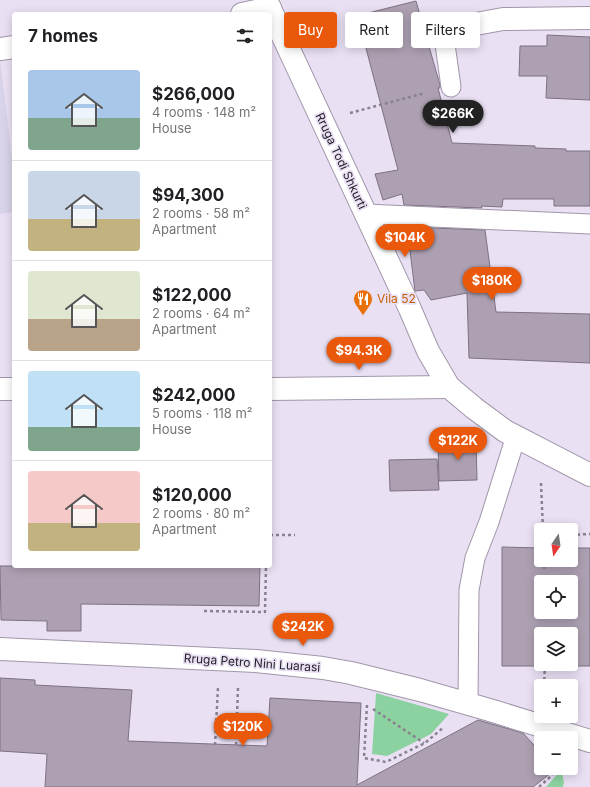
<!DOCTYPE html>
<html lang="en">
<head>
<meta charset="utf-8">
<style>
  body { margin:0; font-family:Inter,sans-serif; background:#f2f2f2; color:#202124; height:100vh; display:flex; flex-direction:column; font-size:15px; white-space:nowrap }
  * { box-sizing:border-box; margin:0 }
  p { font-size:13px; color:#757577 }
  .icon { flex:none; width:22px; height:22px; fill:none; stroke:currentColor; stroke-width:2; stroke-linecap:round; stroke-linejoin:round }
  .map { position:relative; flex:1; overflow:hidden }
  .details { position:absolute; left:12px; top:12px; width:260px; height:556px; display:flex; flex-direction:column; background:#fff; border-radius:4px; box-shadow:0 2px 10px #0003 }
  .details>* { flex:none }
  .guide { position:absolute; left:284px; top:12px; width:246px; height:36px; display:flex; gap:8px }
  .needle { width:26px; rotate:193deg }
  .buttons { position:absolute; left:534px; top:523px; display:grid; gap:8px }
  .buttons a { display:grid; place-items:center; width:44px; height:44px; border-radius:4px; background:#fff; box-shadow:0 2px 10px #0003; font-size:20px }
  .price { position:absolute; translate:-50% -34px; padding:0 9px; border-radius:14px; background:#ea580c; color:#fff; font-size:13px; line-height:26px; filter:drop-shadow(0 1px 2px #0008) }
  .price::after { content:''; position:absolute; left:50%; top:24px; width:12px; height:9px; margin-left:-6px; background:inherit; clip-path:polygon(0 0,100% 0,50% 100%) }
  .price.current { background:#222; color:#fff }
  ul { padding:0; list-style:none }
  li { display:flex; align-items:center; gap:12px; height:100px; padding:0 16px }
  li+li { border-top:1px solid #e0e0e0 }
  li span { display:grid; place-items:center; flex:none; width:112px; height:80px; border-radius:4px; color:#555 }
  li>.icon { margin-inline-start:auto }
  span .icon { width:48px; height:48px; fill:#fffc; stroke-width:1 }
  li b { font-size:17px }
  h2 { display:flex; justify-content:space-between; align-items:center; height:48px; padding:0 16px; font-size:17px }
  .tag { padding:0 14px; border-radius:4px; background:#fff; box-shadow:0 2px 10px #0003; font-size:14px; line-height:36px }
  .tag.current { background:#ea580c; color:#fff }
  .map>svg:first-child { display:block }
  .education { fill:#d9d3e9 }
  .green { fill:#8cd2a0 }
  .building { fill:#ada0b2; stroke:#7d7182; fill-rule:evenodd }
  .lines { fill:none; stroke-linecap:round; stroke-linejoin:round }
  .lane-casing { stroke:#a197a9; stroke-width:21 }
  .street-casing { stroke:#a197a9; stroke-width:24 }
  .secondary-casing { stroke:#a197a9; stroke-width:24 }
  .path { stroke:#88818f; stroke-width:2.5; stroke-dasharray:3 3; stroke-linecap:butt }
  .lane { stroke:#fff; stroke-width:19 }
  .street { stroke:#fff; stroke-width:22 }
  .secondary { stroke:#fff; stroke-width:22 }
  .labels { text-anchor:middle; stroke-width:3.5; stroke-linejoin:round; paint-order:stroke }
  .street-label { font-size:12px; fill:#252128; stroke:#eae0f4 }
  .food-label { font-size:12px; fill:#c56008; stroke:#eae0f4; text-anchor:start }
</style>
</head>
<body>
<div class="map">
<svg width="590" height="787" viewBox="0 0 590 787">
  <rect width="100%" height="100%" fill="#eae0f4"/>
  <path class="education" d="M0,58L14,176V212L0,214Z"/>
  <g class="green">
    <path d="M376,693L449,714L431,734L387,756L372,754Z"/>
    <path d="M561,770L564,782L563,787H546Z"/>
  </g>
  <g class="building">
    <path d="M416,1L440,85V88H438L452,143L535,146V148L566,149V151H590V206H554V199H503L502,207L481,206L482,208L404,205L402,194L383,200L375,174L398,170L362,33L368,31L364,14Z"/>
    <path d="M547,35L590,37V100L546,98L547,76H519L520,46H547Z"/>
    <path d="M407,227L485,230L496,312L590,314V363L469,358L467,293L431,300L424,290L415,291Z"/>
    <path d="M476,441L477,480L439,481L438,442Z"/>
    <path d="M437,459L439,490L390,491L389,460Z"/>
    <path d="M502,547L541,548V560H571V548H590V666H502ZM541,582H571V612H541ZM541,634H571V664H541Z"/>
    <path d="M0,566H260L259,606L81,604V631H47V621L1,620Z"/>
    <path d="M0,678L35,680V685L132,690L128,741L267,746L270,698L361,703L357,785L478,720L523,733L541,753V768L556,769L533,787H45L47,754L0,751Z"/>
  </g>
  <g class="lines">
    <defs>
      <g id="lane">
        <path d="M443,30L451,87"/>
        <path d="M366,214L590,224"/>
        <path d="M468,704L469,590L475,558L489,522L516,436"/>
      </g>
      <g id="street">
        <path d="M242,14L270,8"/>
        <path d="M443,30L503,19L590,18"/>
        <path d="M0,49L14,47"/>
        <path d="M0,389H14"/>
        <path d="M270,389L449,387"/>
        <path d="M0,649L256,661L323,668L351,673L420,690L493,711L590,741"/>
      </g>
      <path id="secondary" d="M266,0L410,309L428,351L449,387L474,408L505,431L590,475"/>
    </defs>
    <use href="#lane" class="lane-casing"/>
    <use href="#street" class="street-casing"/>
    <use href="#secondary" class="secondary-casing"/>
    <g class="path">
      <path d="M350,113L425,93"/>
      <path d="M541,483L543,530"/>
      <path d="M270,535H295"/>
      <path d="M571,535L590,534"/>
      <path d="M544,560V569"/>
      <path d="M204,611L265,612L266,566"/>
      <path d="M544,686L545,664"/>
      <path d="M367,705L364,758L386,762L425,743L444,727"/>
      <path d="M373,709L424,743"/>
      <path d="M215,745L218,687"/>
      <path d="M236,745L238,688"/>
      <path d="M539,787L560,768"/>
    </g>
    <use href="#lane" class="lane"/>
    <use href="#street" class="street"/>
    <use href="#secondary" class="secondary"/>
  </g>
  <defs>
    <symbol id="restaurant-pin" viewBox="-11 -11 22 30"><path d="M0 17L-7.5 6A9.5 9.5 0 1 1 7.5 6Z" fill="#e8710a" stroke="#eae0f4"/><path d="M-5-6h1v4h1v-4h1v4h1v-4h1v5L-1.5 .5V6h-2V.5L-5-1ZM5-6V6H3V1.5H1.5Q1.5-4 5-6Z" fill="#fff"/></symbol>
  </defs>
  <g fill-rule="evenodd">
    <use href="#restaurant-pin" x="352" y="288" width="22" height="30"/>
  </g>
  <g class="labels">
    <g class="street-label">
      <text transform="translate(341 161) rotate(65)" y="4">Rruga Todi Shkurti</text>
      <text transform="translate(252 663) rotate(4)" y="4">Rruga Petro Nini Luarasi</text>
    </g>
    <g class="food-label">
      <text x="377" y="303">Vila 52</text>
    </g>
  </g>
</svg>
<div class="buttons">
<a><svg class="needle" viewBox="-14 -14 28 28"><path d="M0-13l5 13h-10z" fill="#e53935"/><path d="M0 13l5-13h-10z" fill="#757577"/></svg></a>
<a><svg class="icon" aria-label="locate" viewBox="0 0 24 24"><circle cx="12" cy="12" r="6"/><path d="M12 2v4M12 18v4M2 12h4M18 12h4"/></svg></a>
<a><svg class="icon" aria-label="layers" viewBox="0 0 24 24"><path d="M12 4l9 5-9 5-9-5zM3 14l9 5 9-5"/></svg></a>
<a>+</a>
<a>−</a>
</div>
<b class="price current" style="left:453px;top:134px">$266K</b>
<b class="price" style="left:405px;top:258px">$104K</b>
<b class="price" style="left:492px;top:301px">$180K</b>
<b class="price" style="left:359px;top:371px">$94.3K</b>
<b class="price" style="left:458px;top:461px">$122K</b>
<b class="price" style="left:303px;top:647px">$242K</b>
<b class="price" style="left:243px;top:747px">$120K</b>
<div class="guide">
<a class="tag current">Buy</a>
<a class="tag">Rent</a>
<a class="tag">Filters</a>
</div>
<section class="details">
<h2>7 homes<svg class="icon" aria-label="filters" viewBox="0 0 24 24"><path d="M4 7h16M4 17h16"/><circle cx="9" cy="7" r="2"/><circle cx="15" cy="17" r="2"/></svg></h2>
<ul>
<li><span style="background:linear-gradient(#a9c7e8 60%,#7fa58c 0)"><svg class="icon" aria-label="home" viewBox="0 0 24 24"><path d="M3 11l9-7 9 7M6 9v11h12V9"/></svg></span><div><b>$266,000</b><p>4 rooms · 148 m²</p><p>House</p></div></li>
<li><span style="background:linear-gradient(#c9d6e8 60%,#c2b280 0)"><svg class="icon" aria-label="home" viewBox="0 0 24 24"><path d="M3 11l9-7 9 7M6 9v11h12V9"/></svg></span><div><b>$94,300</b><p>2 rooms · 58 m²</p><p>Apartment</p></div></li>
<li><span style="background:linear-gradient(#dfe7d0 60%,#b9a48a 0)"><svg class="icon" aria-label="home" viewBox="0 0 24 24"><path d="M3 11l9-7 9 7M6 9v11h12V9"/></svg></span><div><b>$122,000</b><p>2 rooms · 64 m²</p><p>Apartment</p></div></li>
<li><span style="background:linear-gradient(#bfe0f5 70%,#7fa58c 0)"><svg class="icon" aria-label="home" viewBox="0 0 24 24"><path d="M3 11l9-7 9 7M6 9v11h12V9"/></svg></span><div><b>$242,000</b><p>5 rooms · 118 m²</p><p>House</p></div></li>
<li><span style="background:linear-gradient(#f6c9c9 65%,#c2b280 0)"><svg class="icon" aria-label="home" viewBox="0 0 24 24"><path d="M3 11l9-7 9 7M6 9v11h12V9"/></svg></span><div><b>$120,000</b><p>2 rooms · 80 m²</p><p>Apartment</p></div></li>
</ul>
</section>
</div>
</body>
</html>
